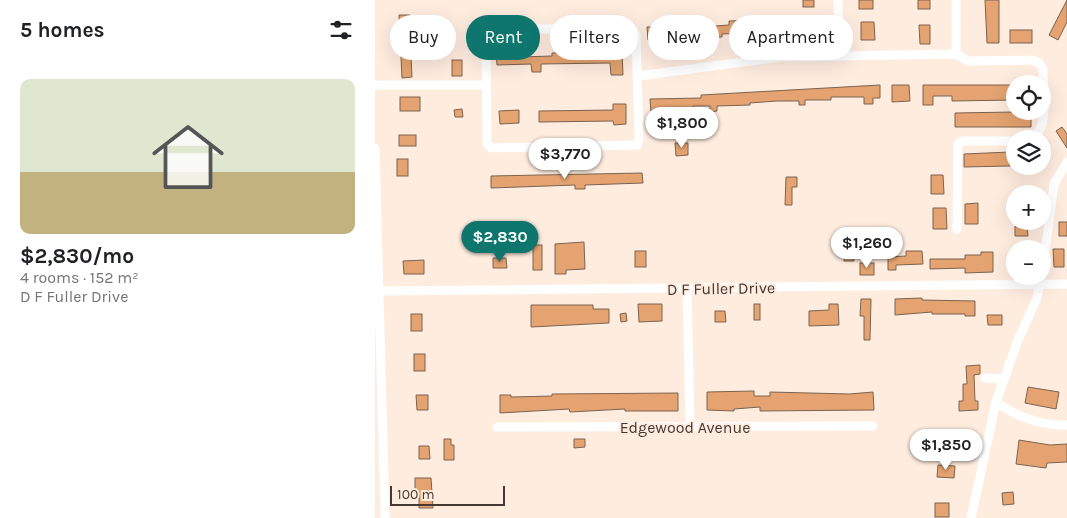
<!DOCTYPE html>
<html lang="en">
<head>
<meta charset="utf-8">
<style>
  body { margin:0; font-family:Karla,sans-serif; background:#f6f6f6; color:#202124; height:100vh; display:flex; flex-direction:column; font-size:19px; white-space:nowrap }
  * { box-sizing:border-box; margin:0 }
  p { font-size:16px; color:#757577 }
  .icon { flex:none; width:28px; height:28px; fill:none; stroke:currentColor; stroke-width:2; stroke-linecap:round; stroke-linejoin:round }
  .map { position:relative; flex:1; overflow:hidden }
  .panel { display:flex; flex-direction:column; background:#fff; width:375px }
  .panel>* { flex:none }
  .banner { position:absolute; left:15px; top:15px; width:475px; height:45px; display:flex; gap:10px }
  .fabs { position:absolute; left:631px; top:75px; display:grid; gap:10px }
  .fabs a { display:grid; place-items:center; width:45px; height:45px; border-radius:50%; background:#fff; box-shadow:0 5px 20px #0002; font-size:25px }
  .scale { position:absolute; left:15px; bottom:12px; width:115px; box-sizing:border-box; padding-left:5px; border:2px solid #453931; border-top:0; font-size:14px; line-height:18px; white-space:nowrap; color:#453931; -webkit-text-stroke:4px #feecdf; paint-order:stroke }
  .price { position:absolute; translate:-50% -42px; padding:0 11px; border-radius:18px; background:#fff; color:#222; font-size:16px; line-height:32px; filter:drop-shadow(0 1px 2px #0008) }
  .price::after { content:''; position:absolute; left:50%; top:30px; width:15px; height:11px; margin-left:-8px; background:inherit; clip-path:polygon(0 0,100% 0,50% 100%) }
  .price.selected { background:#0f766e; color:#fff }
  ul { padding:0; list-style:none }
  li { display:grid; align-content:center; gap:10px; height:265px; padding:0 20px }
  li span { display:grid; place-items:center; height:155px; border-radius:10px; color:#555 }
  li>.icon { margin-inline-start:auto }
  span .icon { width:90px; height:90px; fill:#fffc; stroke-width:1 }
  li b { font-size:21px }
  h2 { display:flex; justify-content:space-between; align-items:center; height:60px; padding:0 20px; font-size:21px }
  .pill { padding:0 18px; border-radius:22px; background:#fff; box-shadow:0 5px 20px #0002; font-size:18px; line-height:45px }
  .pill.selected { background:#0f766e; color:#fff }
  main { display:flex; flex:1; min-height:0 }
  .map>svg:first-child { display:block }
  .building { fill:#e4a370; stroke:#7c6350 }
  .lines { fill:none; stroke-linecap:round; stroke-linejoin:round }
  .minor { stroke:#fff; stroke-width:9 }
  .labels { text-anchor:middle; stroke-width:4; stroke-linejoin:round; paint-order:stroke }
  .street-label { font-size:16px; fill:#453931; stroke:#feecdf }
</style>
</head>
<body>
<main>
<section class="panel">
<h2>5 homes<svg class="icon" aria-label="filters" viewBox="0 0 24 24"><path d="M4 7h16M4 17h16"/><circle cx="9" cy="7" r="2"/><circle cx="15" cy="17" r="2"/></svg></h2>
<ul>
<li><span style="background:linear-gradient(#dfe7d0 60%,#c2b280 0)"><svg class="icon" aria-label="home" viewBox="0 0 24 24"><path d="M3 11l9-7 9 7M6 9v11h12V9"/></svg></span><div><b>$2,830/mo</b><p>4 rooms · 152 m²</p><p>D F Fuller Drive</p></div></li>
</ul>
</section>
<div class="map">
<svg width="692" height="518" viewBox="0 0 692 518">
  <rect width="100%" height="100%" fill="#feecdf"/>
  <g class="building">
    <rect x="428" y="0" width="11" height="7"/>
    <rect x="484" y="0" width="14" height="9"/>
    <rect x="543" y="0" width="12" height="9"/>
    <path d="M610,0H624V43H612Z"/>
    <path d="M692,0V22L683,40L674,35Z"/>
    <path d="M24,15H35L36,43H42V56H36L37,77L27,78Z"/>
    <path d="M380,18H398L399,29H373V33L347,34V37H319V41L301,42L300,29L354,25V21L380,20Z"/>
    <path d="M440,22L441,42H430V23Z"/>
    <path d="M486,22H499L500,40H486Z"/>
    <path d="M544,25H555V44H545Z"/>
    <path d="M272,27H287V40H273Z"/>
    <rect x="635" y="30" width="22" height="13"/>
    <path d="M247,51L248,75H236L235,63L166,64V72H157L156,64L122,65L121,52H146V57L177,56V53Z"/>
    <rect x="77" y="60" width="10" height="16"/>
    <path d="M505,85V98H498V104H489V97H456V100H430V105H424V101H402L375,103V105L342,106V111L335,112V106H318V110L276,112L275,99L326,98V95Z"/>
    <path d="M517,85H534L535,101L517,102Z"/>
    <path d="M548,85H640V100L577,101V96H558V105H548Z"/>
    <rect x="25" y="97" width="20" height="14"/>
    <path d="M238,104H251V124L239,125L238,121L164,122V111L238,110Z"/>
    <path d="M87,109L88,117H80L79,110Z"/>
    <path d="M144,110V123L125,124L124,111Z"/>
    <path d="M638,112H656V127H580V113Z"/>
    <path d="M687,127L692,134V148L681,131Z"/>
    <rect x="24" y="135" width="17" height="11"/>
    <path d="M300,143H313V155L301,156Z"/>
    <path d="M635,152V166L589,167V154Z"/>
    <rect x="22" y="159" width="11" height="17"/>
    <path d="M267,173L268,183L210,185V189H200V185L116,188V176Z"/>
    <path d="M556,175H568L569,194H556Z"/>
    <path d="M411,177H422V187H417V205H410Z"/>
    <path d="M603,203V224H590V204Z"/>
    <path d="M558,208H571L572,229H558Z"/>
    <rect x="684" y="222" width="8" height="14"/>
    <path d="M652,225L653,236H640V226Z"/>
    <path d="M209,242L210,269L191,270V274H180V244Z"/>
    <path d="M469,244H478L479,261H469Z"/>
    <rect x="158" y="245" width="9" height="25"/>
    <path d="M678,249H689V267H679Z"/>
    <rect x="260" y="251" width="11" height="16"/>
    <path d="M531,251H547L548,264L521,265V270H513V257L531,256Z"/>
    <path d="M606,252H618V272L590,273V268L555,269V259H590V255H606Z"/>
    <path d="M118,258H131L132,268H118Z"/>
    <path d="M49,260V274H29L28,261Z"/>
    <rect x="485" y="263" width="14" height="12"/>
    <path d="M547,298V300L600,301V316H590V314H557V312L520,315V299Z"/>
    <path d="M486,299H496L495,340H489V316H485Z"/>
    <path d="M263,304H287V321L264,322Z"/>
    <rect x="379" y="304" width="6" height="16"/>
    <path d="M454,304H463L464,325L434,326V311L454,310Z"/>
    <path d="M156,305H218V309H234V323L156,327Z"/>
    <path d="M340,311H350L351,322H340Z"/>
    <path d="M251,313L252,321L246,322L245,314Z"/>
    <rect x="36" y="314" width="11" height="17"/>
    <path d="M612,315H627V325H613Z"/>
    <rect x="39" y="354" width="11" height="17"/>
    <path d="M605,365V374L599,375L600,401H603V410L584,411V401H588V384H592L591,366Z"/>
    <path d="M653,387L684,392L681,409L650,403Z"/>
    <path d="M379,391V396H395V392L474,394L498,392L499,410L385,411V407L359,409V411L332,410V392Z"/>
    <path d="M303,393V411H250V409L195,412L194,409L125,413V395H136V397L177,396V394Z"/>
    <path d="M41,395H53V410H42Z"/>
    <path d="M69,439H76V445H79V460H69Z"/>
    <path d="M199,439H210V447L199,448Z"/>
    <path d="M644,440L675,445L692,444V462L672,463L671,468L641,464Z"/>
    <path d="M44,446H54L55,459H44Z"/>
    <path d="M563,465L580,466L579,478L562,477Z"/>
    <path d="M40,478H56L58,508H44V494H40Z"/>
    <path d="M638,492L639,504L628,505L627,493Z"/>
    <rect x="560" y="503" width="14" height="14"/>
  </g>
  <g class="lines">
    <g class="minor">
      <path d="M463,0L464,56"/>
      <path d="M581,0V54"/>
      <path d="M250,27L258,30L261,35L264,138L262,145L116,148L112,143L111,39L113,32L118,30Z"/>
      <path d="M263,76L406,57L581,54L593,61L657,60L664,63L668,70C668,89 675,130 656,139"/>
      <path d="M0,85H111"/>
      <path d="M0,148L10,518"/>
      <path d="M582,229L583,144L588,141H640"/>
      <path d="M668,267L679,184L692,162"/>
      <path d="M312,289L315,427"/>
      <path d="M0,291L692,284"/>
      <path d="M610,378L629,379"/>
      <path d="M621,402C641,416 666,426 692,425"/>
      <path d="M122,427L498,426"/>
      <path d="M596,518L621,402L643,340L662,298L666,276"/>
    </g>
  </g>
  <g class="labels">
    <g class="street-label">
      <text transform="translate(346 288) rotate(-1)" y="6">D F Fuller Drive</text>
      <text x="310" y="433">Edgewood Avenue</text>
    </g>
  </g>
</svg>
<div class="fabs">
<a><svg class="icon" aria-label="locate" viewBox="0 0 24 24"><circle cx="12" cy="12" r="6"/><path d="M12 2v4M12 18v4M2 12h4M18 12h4"/></svg></a>
<a><svg class="icon" aria-label="layers" viewBox="0 0 24 24"><path d="M12 4l9 5-9 5-9-5zM3 14l9 5 9-5"/></svg></a>
<a>+</a>
<a>−</a>
</div>
<div class="scale">100 m</div>
<b class="price" style="left:307px;top:149px">$1,800</b>
<b class="price" style="left:190px;top:180px">$3,770</b>
<b class="price selected" style="left:125px;top:263px">$2,830</b>
<b class="price" style="left:492px;top:269px">$1,260</b>
<b class="price" style="left:571px;top:471px">$1,850</b>
<div class="banner">
<a class="pill">Buy</a>
<a class="pill selected">Rent</a>
<a class="pill">Filters</a>
<a class="pill">New</a>
<a class="pill">Apartment</a>
</div>
</div>
</main>
</body>
</html>
